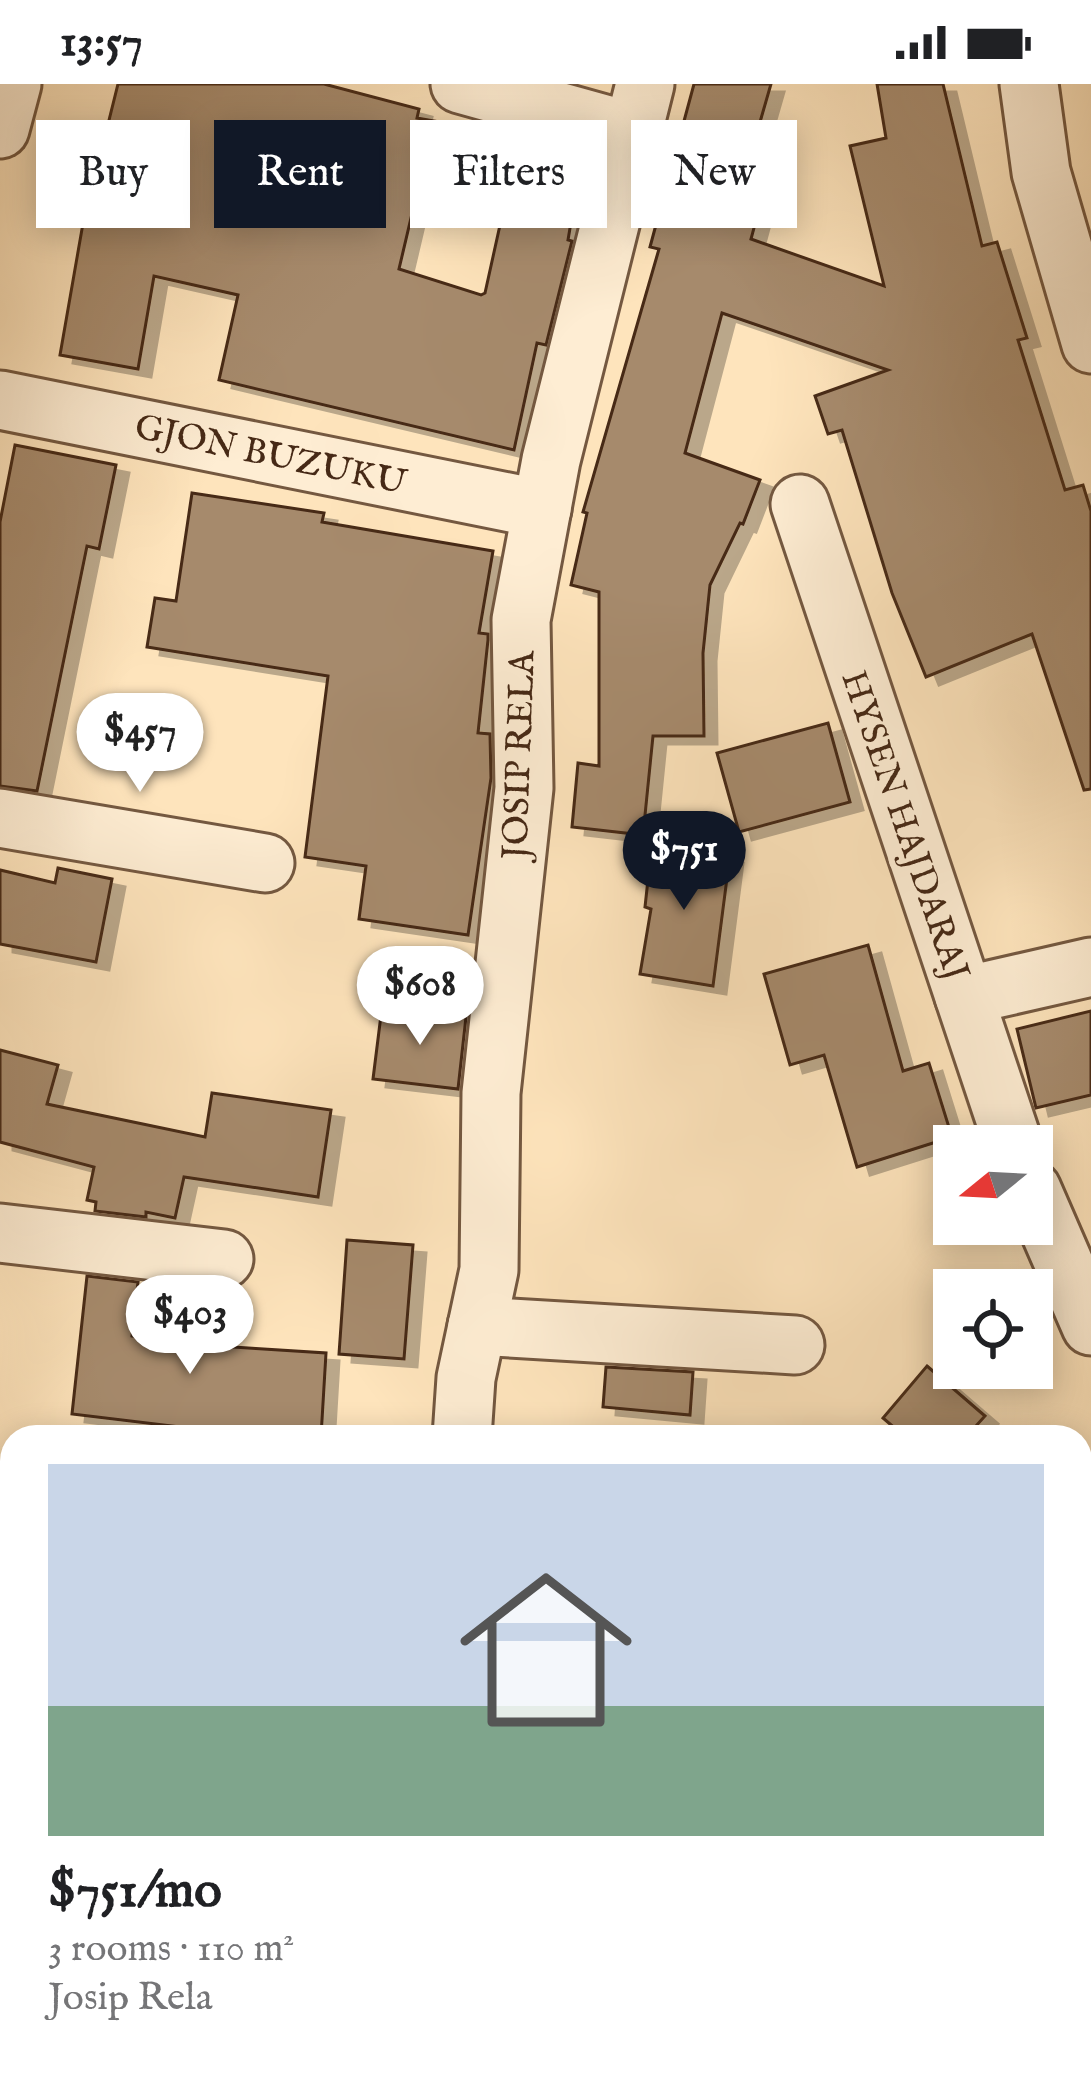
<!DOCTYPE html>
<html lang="en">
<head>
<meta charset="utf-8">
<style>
  body { margin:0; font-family:"IM FELL English",serif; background:#f6f6f6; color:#202124; height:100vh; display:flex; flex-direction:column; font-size:45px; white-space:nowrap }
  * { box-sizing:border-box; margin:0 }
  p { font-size:39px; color:#757577 }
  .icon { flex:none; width:66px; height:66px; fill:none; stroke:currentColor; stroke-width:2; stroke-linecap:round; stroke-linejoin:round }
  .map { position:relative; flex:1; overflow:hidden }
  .drawer { position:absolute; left:0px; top:1341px; width:1092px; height:663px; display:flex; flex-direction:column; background:#fff; border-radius:36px 36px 0 0; box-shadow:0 6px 30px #0003 }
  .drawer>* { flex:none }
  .top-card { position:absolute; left:36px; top:36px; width:1020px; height:108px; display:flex; gap:24px }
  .needle { width:78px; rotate:252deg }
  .controls { position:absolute; left:933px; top:1041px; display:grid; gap:24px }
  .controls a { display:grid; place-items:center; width:120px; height:120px; border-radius:0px; background:#fff; box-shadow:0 6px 30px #0003; font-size:60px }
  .price { position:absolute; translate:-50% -102px; padding:0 27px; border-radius:42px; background:#fff; color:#222; font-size:39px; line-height:78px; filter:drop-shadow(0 3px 6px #0008) }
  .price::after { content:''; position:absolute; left:50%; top:72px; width:36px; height:27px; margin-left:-18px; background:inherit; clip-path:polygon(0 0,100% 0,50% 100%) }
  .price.active { background:#111827; color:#fff }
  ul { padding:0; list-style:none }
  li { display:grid; align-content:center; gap:24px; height:636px; padding:0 48px }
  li+li { border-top:3px solid #e0e0e0 }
  li span { display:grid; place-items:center; height:372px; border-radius:0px; color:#555 }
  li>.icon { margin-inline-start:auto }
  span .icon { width:216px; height:216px; fill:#fffc; stroke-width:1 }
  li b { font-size:51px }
  .tag { padding:0 42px; border-radius:0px; background:#fff; box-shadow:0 6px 30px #0003; font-size:42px; line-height:108px }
  .tag.active { background:#111827; color:#fff }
  .status { display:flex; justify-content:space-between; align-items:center; height:84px; padding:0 60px; background:#fff; direction:ltr }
  .status svg { height:33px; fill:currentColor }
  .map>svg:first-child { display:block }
  .building { fill:#a68a6c; stroke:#462916; stroke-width:3; fill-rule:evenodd; filter:url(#shadow) }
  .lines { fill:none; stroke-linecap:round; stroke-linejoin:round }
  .minor-casing { stroke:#745840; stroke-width:63 }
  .minor { stroke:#feedd3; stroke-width:57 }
  .labels { text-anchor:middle; stroke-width:12; stroke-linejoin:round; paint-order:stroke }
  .street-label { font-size:36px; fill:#462916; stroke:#feedd3 }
</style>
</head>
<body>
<div class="status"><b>13:57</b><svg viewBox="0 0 49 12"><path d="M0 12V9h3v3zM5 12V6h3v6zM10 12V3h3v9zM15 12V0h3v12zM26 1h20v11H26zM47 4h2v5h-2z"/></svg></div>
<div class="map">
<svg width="1091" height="2003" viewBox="0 0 1091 2003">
  <defs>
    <filter id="shadow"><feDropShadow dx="13" dy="8" stdDeviation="0" flood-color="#0004"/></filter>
  </defs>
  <rect width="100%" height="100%" fill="#fee4bc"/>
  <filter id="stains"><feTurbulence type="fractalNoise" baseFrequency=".00167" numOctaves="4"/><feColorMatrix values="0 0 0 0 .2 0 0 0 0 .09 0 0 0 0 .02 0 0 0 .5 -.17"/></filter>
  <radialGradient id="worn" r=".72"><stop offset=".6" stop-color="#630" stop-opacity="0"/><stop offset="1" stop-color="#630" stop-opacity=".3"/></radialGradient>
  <g class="building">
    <path d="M118,0H324L419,25L417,34L530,54L583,68L568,156L572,157L546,261L537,259L514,366L219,296L238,211L154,192L138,285L60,271L82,145ZM415,117L502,132L485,209L481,211L399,185Z"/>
    <path d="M694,0H771L758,45L779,51L751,155L884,202L850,62L886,54L877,0H943L982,162L997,158L1027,254L1018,256L1065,406L1083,401L1091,427V705L1084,706L1032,550L926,593L892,509L842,346L828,350L815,312L888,286L722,229L685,369L760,396L743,440L740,439L710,501L703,569L704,652H653L643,751L572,743L578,679L599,682V508L571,501L587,429L583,428L659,165L650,163Z"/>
    <path d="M15,361L116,381L99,465L87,462L37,707L0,702V438Z"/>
    <path d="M192,409L324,429L322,438L493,467L479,549L488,550V556L478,649L490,650L491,694L468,851L359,835L366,782L305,773L328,592L147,563L155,514L176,517Z"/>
    <path d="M828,639L850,718L739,748L717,669Z"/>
    <path d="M652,759L730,771L713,902L640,890L651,825L645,823Z"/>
    <path d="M58,784L112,795L96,878L0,860V786L55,799Z"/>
    <path d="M868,861L903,987L929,979L952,1053L857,1083L824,971L790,981L764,890Z"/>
    <path d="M382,923L466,933L458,1005L373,995Z"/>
    <path d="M1091,927V1011L1036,1024L1017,945Z"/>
    <path d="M0,966L58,981L47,1020L205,1053L212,1009L331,1026L318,1113L184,1093L175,1134L146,1128V1133L95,1127L96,1118L87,1116L94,1083L0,1058Z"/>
    <path d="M347,1156L413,1161L404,1275L339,1270Z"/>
    <path d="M87,1192L138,1198L132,1252L172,1259L326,1269L321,1353H221L222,1348L72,1330Z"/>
    <path d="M927,1282L985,1332L966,1353H905L883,1334Z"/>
    <path d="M606,1283L693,1288L690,1331L603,1323Z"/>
  </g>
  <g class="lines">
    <defs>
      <g id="minor">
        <path d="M460,0L633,48"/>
        <path d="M1029,0L1041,88L1091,260"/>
        <path d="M0,45L12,0"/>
        <path d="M0,316L542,425"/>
        <path d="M800,420L1014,1062"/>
        <path d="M0,734L265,779"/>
        <path d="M964,912L1091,883"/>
        <path d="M1032,1106L1091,1242"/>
        <path d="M0,1149L224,1175"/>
        <path d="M477,1242L795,1261"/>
        <path d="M462,1353L466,1294L489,1186L491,1009L524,704L521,536L551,376L645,0"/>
        <path d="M1080,1898L1091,1880"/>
        <path d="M410,2003L411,1992"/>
        <path d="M1020,2003L1026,1992"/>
      </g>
    </defs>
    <use href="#minor" class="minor-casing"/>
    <use href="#minor" class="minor"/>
  </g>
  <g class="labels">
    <g class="street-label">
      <text transform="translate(271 369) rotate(12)" y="13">GJON BUZUKU</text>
      <text transform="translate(517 671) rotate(-88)" y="13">JOSIP RELA</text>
      <text transform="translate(907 741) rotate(71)" y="13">HYSEN HAJDARAJ</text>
    </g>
  </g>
  <rect width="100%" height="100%" filter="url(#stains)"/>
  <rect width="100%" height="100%" fill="url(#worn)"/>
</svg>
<div class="controls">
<a><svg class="needle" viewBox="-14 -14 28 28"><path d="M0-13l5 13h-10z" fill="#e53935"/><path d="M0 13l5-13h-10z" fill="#757577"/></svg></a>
<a><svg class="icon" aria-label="locate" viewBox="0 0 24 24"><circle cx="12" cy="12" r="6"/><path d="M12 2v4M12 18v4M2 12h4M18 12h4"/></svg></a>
</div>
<b class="price" style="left:140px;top:711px">$457</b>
<b class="price active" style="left:684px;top:829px">$751</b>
<b class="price" style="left:420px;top:964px">$608</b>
<b class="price" style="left:190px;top:1293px">$403</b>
<div class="top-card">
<a class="tag">Buy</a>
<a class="tag active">Rent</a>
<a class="tag">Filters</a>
<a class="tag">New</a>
</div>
<section class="drawer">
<ul>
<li><span style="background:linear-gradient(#c9d6e8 65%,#7fa58c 0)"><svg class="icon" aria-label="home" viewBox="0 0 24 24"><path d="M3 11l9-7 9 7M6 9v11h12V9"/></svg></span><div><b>$751/mo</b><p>3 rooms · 110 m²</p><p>Josip Rela</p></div></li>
</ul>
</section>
</div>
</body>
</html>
